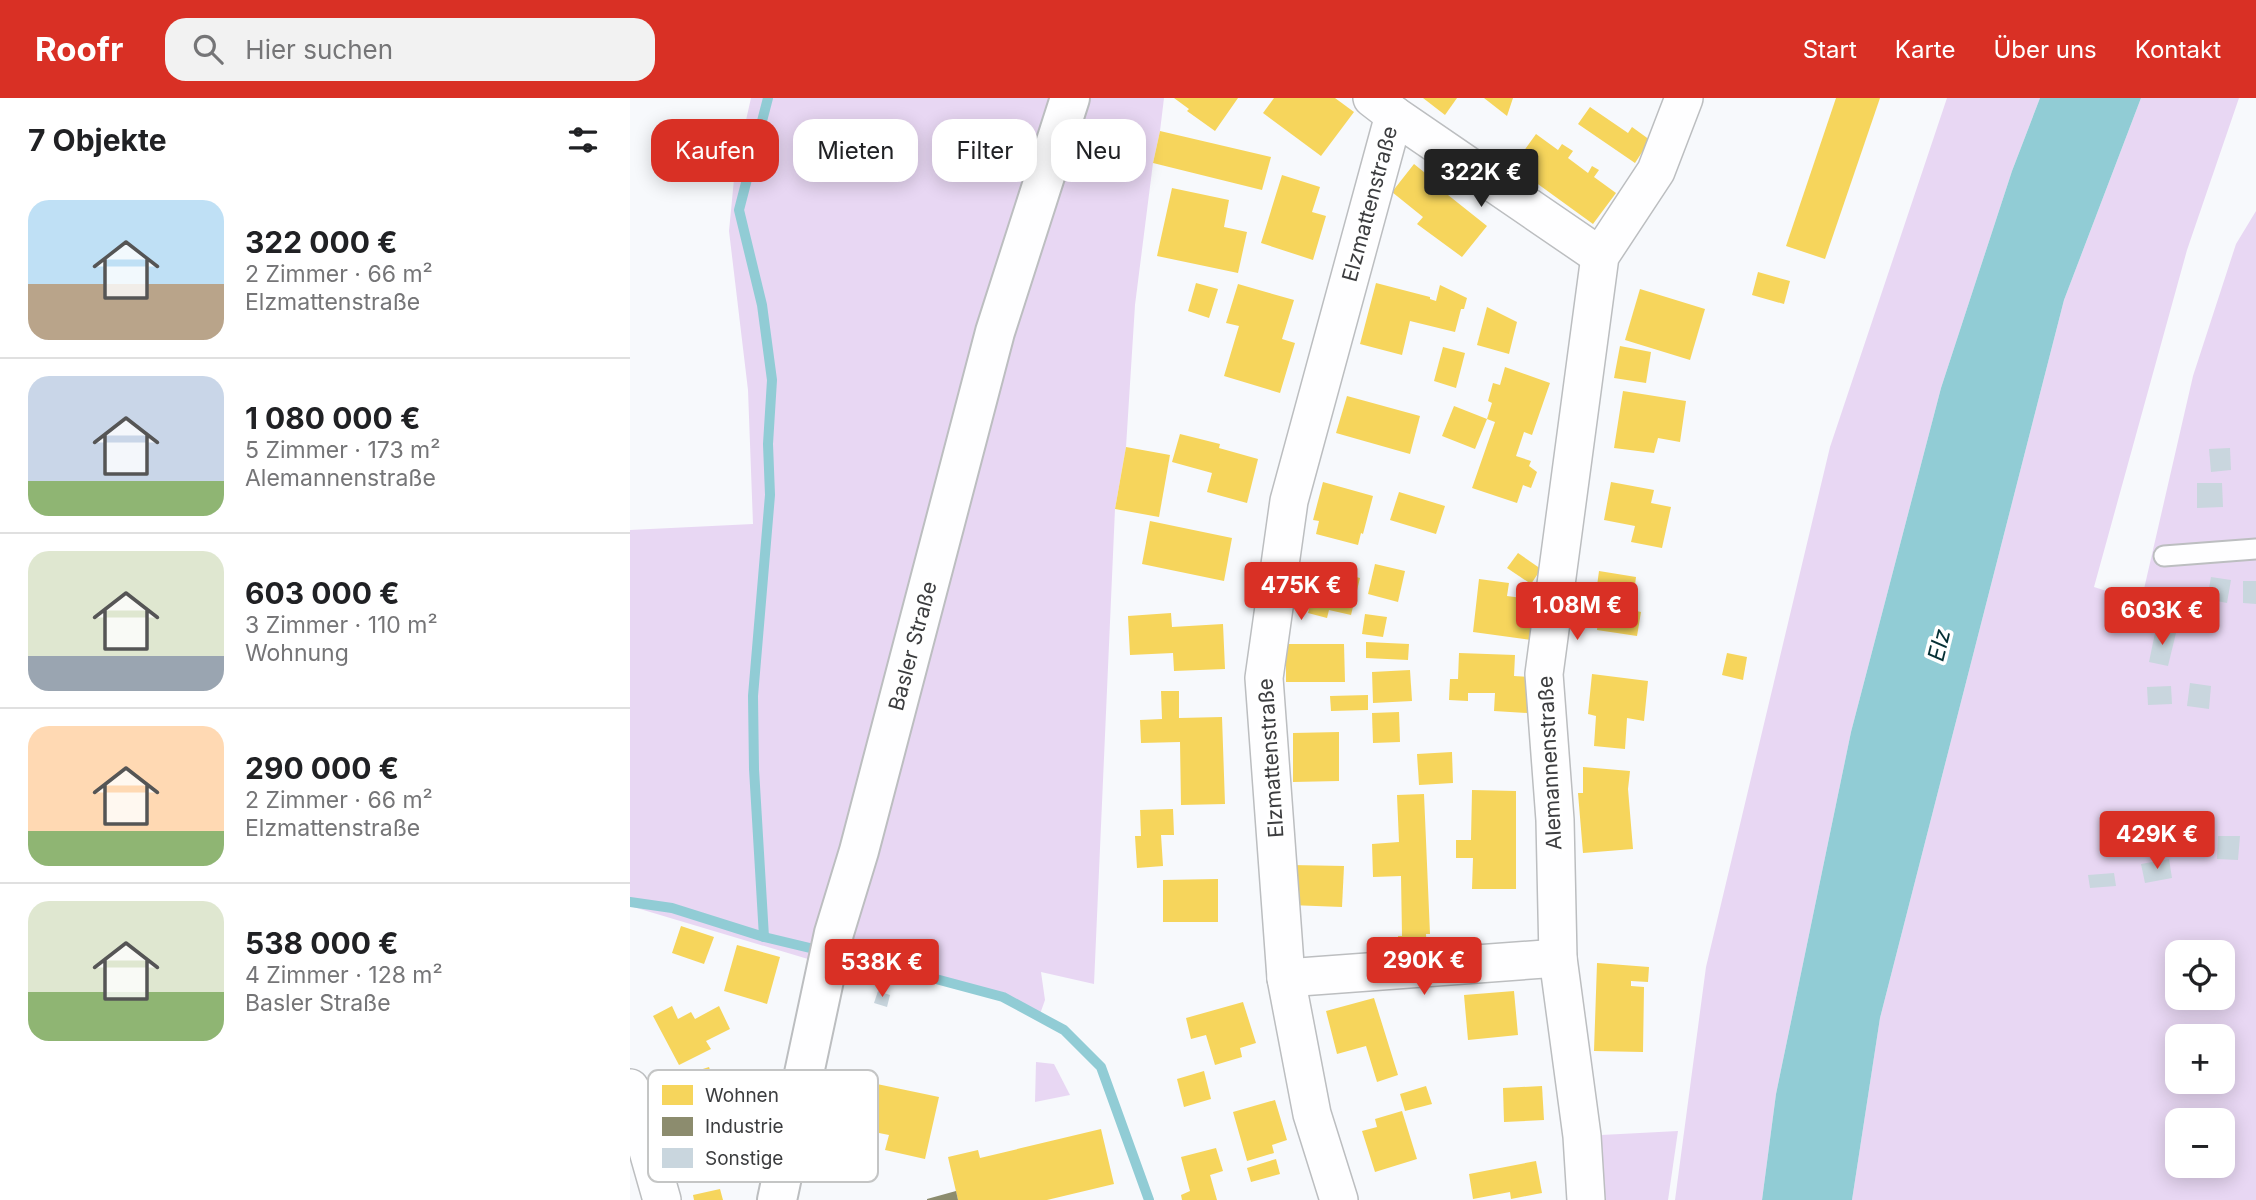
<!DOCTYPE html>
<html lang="de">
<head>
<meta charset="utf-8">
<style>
  body { margin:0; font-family:Inter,sans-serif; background:#f2f2f2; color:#202124; height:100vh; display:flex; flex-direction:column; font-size:26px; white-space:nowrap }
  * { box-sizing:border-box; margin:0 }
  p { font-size:23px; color:#757577 }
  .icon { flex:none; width:38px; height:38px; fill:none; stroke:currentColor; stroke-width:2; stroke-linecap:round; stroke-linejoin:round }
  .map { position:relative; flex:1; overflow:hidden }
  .details { display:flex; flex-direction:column; background:#fff; width:630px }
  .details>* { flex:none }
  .hud { position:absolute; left:21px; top:21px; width:665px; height:63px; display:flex; gap:14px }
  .fabs { position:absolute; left:1535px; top:842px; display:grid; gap:14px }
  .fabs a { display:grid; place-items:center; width:70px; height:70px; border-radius:14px; background:#fff; box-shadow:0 4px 18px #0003; font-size:35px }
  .price { position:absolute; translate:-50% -60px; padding:0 16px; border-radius:7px; background:#d93025; color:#fff; font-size:23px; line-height:46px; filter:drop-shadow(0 2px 4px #0008) }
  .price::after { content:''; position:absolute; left:50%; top:42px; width:21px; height:16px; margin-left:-10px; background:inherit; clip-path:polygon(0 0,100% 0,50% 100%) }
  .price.current { background:#222; color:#fff }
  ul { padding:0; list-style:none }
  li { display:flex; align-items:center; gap:21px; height:175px; padding:0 28px }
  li+li { border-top:2px solid #e0e0e0 }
  li span { display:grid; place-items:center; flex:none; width:196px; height:140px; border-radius:21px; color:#555 }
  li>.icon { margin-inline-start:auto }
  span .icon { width:84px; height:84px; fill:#fffc; stroke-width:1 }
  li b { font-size:30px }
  h2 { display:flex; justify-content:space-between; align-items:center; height:84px; padding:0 28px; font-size:30px }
  .chip { padding:0 24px; border-radius:21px; background:#fff; box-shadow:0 4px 18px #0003; font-size:24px; line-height:63px }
  .chip.current { background:#d93025; color:#fff }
  header { display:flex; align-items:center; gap:42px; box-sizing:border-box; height:98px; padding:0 35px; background:#d93025; color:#fff }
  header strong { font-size:33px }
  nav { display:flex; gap:38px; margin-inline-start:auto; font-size:24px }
  .search { width:490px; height:63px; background:#f2f2f2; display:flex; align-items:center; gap:18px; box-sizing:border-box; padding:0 24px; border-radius:21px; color:#757577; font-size:26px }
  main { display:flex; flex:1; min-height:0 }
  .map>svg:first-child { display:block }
  .green { fill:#e8d7f3; fill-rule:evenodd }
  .water { fill:#91ccd5 }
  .homes { fill:#f6d55c }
  .industry { fill:#8c8c6e }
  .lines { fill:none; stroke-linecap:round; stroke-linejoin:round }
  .stream { stroke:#91ccd5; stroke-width:10 }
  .building { fill:#c9d6de }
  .service-casing { stroke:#bcbec0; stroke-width:23 }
  .minor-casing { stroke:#bcbec0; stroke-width:40 }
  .tertiary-casing { stroke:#bcbec0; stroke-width:42 }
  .service { stroke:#fefeff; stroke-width:19 }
  .minor { stroke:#fefeff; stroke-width:37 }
  .tertiary { stroke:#fefeff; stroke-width:38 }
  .labels { text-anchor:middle; stroke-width:7; stroke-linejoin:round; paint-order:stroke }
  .street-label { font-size:21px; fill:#3c3d3f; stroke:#fff }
  .water-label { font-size:23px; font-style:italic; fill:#053035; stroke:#fff }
  .key { fill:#fff; stroke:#c4c5c5; stroke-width:2 }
  .key-label { font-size:19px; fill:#3c3d3f }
</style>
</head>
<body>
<header>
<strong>Roofr</strong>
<div class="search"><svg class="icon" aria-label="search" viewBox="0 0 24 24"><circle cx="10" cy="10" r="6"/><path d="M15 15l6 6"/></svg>Hier suchen</div>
<nav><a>Start</a><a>Karte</a><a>Über uns</a><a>Kontakt</a></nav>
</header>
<main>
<section class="details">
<h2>7 Objekte<svg class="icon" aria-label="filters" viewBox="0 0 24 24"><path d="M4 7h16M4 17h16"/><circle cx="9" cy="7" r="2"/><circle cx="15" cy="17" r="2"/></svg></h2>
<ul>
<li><span style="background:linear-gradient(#bfe0f5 60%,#b9a48a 0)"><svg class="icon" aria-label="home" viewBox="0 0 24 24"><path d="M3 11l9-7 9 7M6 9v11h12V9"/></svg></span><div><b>322 000 €</b><p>2 Zimmer · 66 m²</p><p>Elzmattenstraße</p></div></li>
<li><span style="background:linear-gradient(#c9d6e8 75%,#8fb573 0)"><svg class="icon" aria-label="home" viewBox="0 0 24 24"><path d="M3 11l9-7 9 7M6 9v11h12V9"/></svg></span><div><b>1 080 000 €</b><p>5 Zimmer · 173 m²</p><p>Alemannenstraße</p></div></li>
<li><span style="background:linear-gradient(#dfe7d0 75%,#9aa5b1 0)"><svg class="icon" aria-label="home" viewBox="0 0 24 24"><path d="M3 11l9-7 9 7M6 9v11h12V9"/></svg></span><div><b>603 000 €</b><p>3 Zimmer · 110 m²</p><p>Wohnung</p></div></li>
<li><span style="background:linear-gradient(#ffd9b3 75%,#8fb573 0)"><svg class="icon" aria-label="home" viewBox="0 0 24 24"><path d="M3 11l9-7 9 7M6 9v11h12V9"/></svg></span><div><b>290 000 €</b><p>2 Zimmer · 66 m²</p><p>Elzmattenstraße</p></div></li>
<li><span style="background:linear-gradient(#dfe7d0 65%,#8fb573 0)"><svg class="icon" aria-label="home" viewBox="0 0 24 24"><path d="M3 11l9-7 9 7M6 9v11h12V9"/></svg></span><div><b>538 000 €</b><p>4 Zimmer · 128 m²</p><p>Basler Straße</p></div></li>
</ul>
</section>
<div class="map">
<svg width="1626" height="1102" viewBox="0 0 1626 1102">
  <rect width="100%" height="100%" fill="#f7f9fc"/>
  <g class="green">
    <path d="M121,0H534L530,33L523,65L505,207L496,349L485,411L464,886L411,874L415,902L410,916L372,896L210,853L188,864L0,808V432L123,426L118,292L99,133L105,71Z"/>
    <path d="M1317,0H1410L1382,73L1311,290L1221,634L1146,996L1132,1102H1045L1076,869L1200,349Z"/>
    <path d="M1511,0H1609L1557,152L1464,489L1511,504L1563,278L1606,146L1626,113V1102H1222L1250,920L1434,202ZM1547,854H1592V900H1547ZM1547,938H1592V984H1547ZM1547,1022H1592V1068H1547Z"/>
    <path d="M406,964L424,966L440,997L405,1004Z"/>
    <path d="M1048,1033L1038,1102H958L952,1038Z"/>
  </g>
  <path class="water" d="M1410,0H1511L1434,202L1250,920L1222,1102H1132L1146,996L1221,634L1311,290L1382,73Z"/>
  <g class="homes">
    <path d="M544,0H608L585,33L557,13L559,11Z"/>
    <path d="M644,0H705L724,14L691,58L633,15Z"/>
    <path d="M793,0H827L815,17Z"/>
    <path d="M854,0H883L877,18Z"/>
    <path d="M1206,0H1250L1195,161L1156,148Z"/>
    <path d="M960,9L998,35L1002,29L1020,42L1005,65L948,26Z"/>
    <path d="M530,33L641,59L632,92L523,65Z"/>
    <path d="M906,36L928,52L932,46L943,53L938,60L958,75L962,68L969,72L964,79L986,95L963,126L883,68Z"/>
    <path d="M784,66L815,91L813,93L857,128L832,159L787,126L793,119L762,94Z"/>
    <path d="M652,77L690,89L682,114L696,118L683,162L631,145Z"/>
    <path d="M542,90L599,102L594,129L617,134L608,175L527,158Z"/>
    <path d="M1128,174L1160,183L1154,206L1122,197Z"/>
    <path d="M566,185L588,191L579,220L558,213Z"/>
    <path d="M746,185L800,199V201L806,203L810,187L837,200L834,211H831L825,234L780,223L772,257L730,246Z"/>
    <path d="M608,186L664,202L652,241L665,245L650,295L594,278L609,228L596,225Z"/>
    <path d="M1010,191L1075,211L1060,262L995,242Z"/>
    <path d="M857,209L887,224L879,256L847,247Z"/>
    <path d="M990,248L1021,254L1016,285L984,280Z"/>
    <path d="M813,249L835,255L826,290L804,283Z"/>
    <path d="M875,269L920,285L902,337L894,334L886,358L901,363L899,368L907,374L901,390L893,387L887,405L842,390L865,324L857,321L862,305L858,303L863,285L870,287Z"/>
    <path d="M993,293L1056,303L1050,344L1028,340L1024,355L984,350Z"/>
    <path d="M717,298L790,318L780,356L706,335Z"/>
    <path d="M824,308L857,321L845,351L812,338Z"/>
    <path d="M550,336L590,346L589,350L628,361L617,405L577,394L582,375L542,364Z"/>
    <path d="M496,349L540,357L529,419L485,411Z"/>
    <path d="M693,384L743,398L733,436L731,435L728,447L686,436L689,423L683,422Z"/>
    <path d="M981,384L1024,392L1021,405L1041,409L1032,450L1001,444L1005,428L974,422Z"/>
    <path d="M769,394L815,408L806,436L760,422Z"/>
    <path d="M520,423L602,440L594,483L512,466Z"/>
    <path d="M888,455L911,471L901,486L877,470Z"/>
    <path d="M672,465L730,480L721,517L699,512L697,520L678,515L680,507L663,502Z"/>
    <path d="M745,466L775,473L768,504L738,496Z"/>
    <path d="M969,473L1006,479L1002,512L1011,514L1007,538L967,532L969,511L964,510Z"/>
    <path d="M849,481L879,485L877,498L906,502L901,542L843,534Z"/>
    <path d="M541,515L542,529L593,526L595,571L544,573L543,555L500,557L498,518Z"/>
    <path d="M735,516L757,519L753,539L732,536Z"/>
    <path d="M736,544L779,546L778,562L736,560Z"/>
    <path d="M656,546H714L715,584H656Z"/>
    <path d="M829,555L885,557L884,578L900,579L897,615L864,613L865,595H838V603L819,602L820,581H828Z"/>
    <path d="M1097,555L1117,559L1113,582L1092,577Z"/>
    <path d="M780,572L782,603L743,605L742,574Z"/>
    <path d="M962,576L1018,583L1014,623L997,620L995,651L964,648L966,618L958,616Z"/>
    <path d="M531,593H549V620L592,619L595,706L551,707L550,644L511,645L510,622L532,621Z"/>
    <path d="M738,597V612L701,613L700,598Z"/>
    <path d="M769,614L770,644L743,645L742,615Z"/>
    <path d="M709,634V683L663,684V635Z"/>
    <path d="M822,654L823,685L789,687L787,656Z"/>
    <path d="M953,669L1000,673L998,691L1003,751L953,755L948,695H953Z"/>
    <path d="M842,692L886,693V791H842L843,760H826V742H841Z"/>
    <path d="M794,696L800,836H796L797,852L769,854L768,838H772L771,778L743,779L742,746L769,744L767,697Z"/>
    <path d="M543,711L544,737H531L533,768L507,770L505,738H511L510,712Z"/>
    <path d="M661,767L714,768L712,809L660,807Z"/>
    <path d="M588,781V824H533V782Z"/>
    <path d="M51,828L84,839L74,866L42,855Z"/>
    <path d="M107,847L150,859L137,906L94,893Z"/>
    <path d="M967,865L1019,869L1018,884L1001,883V888L1014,889L1013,954L964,953Z"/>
    <path d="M884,893L888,937L838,942L834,897Z"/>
    <path d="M744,900L768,977L747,984L736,948L707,956L696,913Z"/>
    <path d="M613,904L626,945L610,950L612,959L585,967L576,937L561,941L556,920Z"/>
    <path d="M42,908L48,921L61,914L65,921L89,908L100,931L76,943L81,951L49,967L23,918Z"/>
    <path d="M79,969L111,1064L72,1077L66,1062L60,1063L37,990L54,985L51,978Z"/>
    <path d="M574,973L581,1001L554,1009L547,981Z"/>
    <path d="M223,981L309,999L295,1061L255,1052L259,1037L214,1028Z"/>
    <path d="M796,988L802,1006L775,1013L770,996Z"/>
    <path d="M912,988L914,1022L874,1024L873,990Z"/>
    <path d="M645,1002L657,1042L642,1047L644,1055L617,1063L603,1014Z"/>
    <path d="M772,1013L787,1061L745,1074L732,1033L747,1029L745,1021Z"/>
    <path d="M471,1031L484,1086L417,1102H328L318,1059L348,1052L350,1060Z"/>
    <path d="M586,1050L593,1073L580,1077L587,1102H552L551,1097L560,1093L551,1059Z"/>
    <path d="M646,1061L650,1076L621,1084L617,1070Z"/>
    <path d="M906,1063L912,1095L881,1101L880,1094L843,1101L839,1076Z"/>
    <path d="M90,1091L93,1102H64L63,1097Z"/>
  </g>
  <path class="industry" d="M326,1093L328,1102H297V1101Z"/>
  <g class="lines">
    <g class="stream">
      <path d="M0,804L42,810L134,839L276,873L373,899L434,932L471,969L519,1102"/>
      <path d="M134,839L124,671L123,598L140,397L138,346L142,282L132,207L109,112L138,0"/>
    </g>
  </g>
  <g class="building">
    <path d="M1600,350L1601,372L1581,374L1579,351Z"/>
    <path d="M1567,385H1592L1593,409L1567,410Z"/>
    <path d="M1581,479L1601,482L1597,505L1577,501Z"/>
    <path d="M1613,483H1626V506L1613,505Z"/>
    <path d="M1526,530L1546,535L1538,568L1519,564Z"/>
    <path d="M1560,585L1581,588L1579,611L1557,608Z"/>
    <path d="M1541,588L1542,606L1518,607L1517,589Z"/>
    <path d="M1588,738H1610L1608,762L1587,761Z"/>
    <path d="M1539,761L1542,780L1515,785L1511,766Z"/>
    <path d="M1484,775L1486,788L1460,790L1458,777Z"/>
    <path d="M248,893L260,897L257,909L244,905Z"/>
  </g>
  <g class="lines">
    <defs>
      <path id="service" d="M1534,458L1626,451"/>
      <g id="minor">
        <path d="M764,17L970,158"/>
        <path d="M656,880L928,860"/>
        <path d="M0,990L32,1102"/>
        <path d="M709,1102L682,1016L656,880L634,580L659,403L764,17L742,0"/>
        <path d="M956,1102L952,1038L928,860L925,722L914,576L970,158L1026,73L1054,0"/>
      </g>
      <path id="tertiary" d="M147,1102L204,835L229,753L365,234L440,0"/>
    </defs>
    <use href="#service" class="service-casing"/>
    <use href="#minor" class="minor-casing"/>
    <use href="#tertiary" class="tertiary-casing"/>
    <use href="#service" class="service"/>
    <use href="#minor" class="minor"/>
    <use href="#tertiary" class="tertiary"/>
  </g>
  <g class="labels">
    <g class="street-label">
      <text transform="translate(740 106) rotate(-75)" y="7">Elzmattenstraße</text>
      <text transform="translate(283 548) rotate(-75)" y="7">Basler Straße</text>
      <text transform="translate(641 660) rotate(-94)" y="7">Elzmattenstraße</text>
      <text transform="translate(920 665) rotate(-93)" y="7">Alemannenstraße</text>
    </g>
    <g class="water-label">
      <text transform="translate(1309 547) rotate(-76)" y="8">Elz</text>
    </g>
  </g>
  <rect x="18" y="972" width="230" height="112" rx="10" class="key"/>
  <rect x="32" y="987" width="31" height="20" fill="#f6d55c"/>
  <rect x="32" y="1019" width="31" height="19" fill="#8c8c6e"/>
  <rect x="32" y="1050" width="31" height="20" fill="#c9d6de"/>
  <g class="key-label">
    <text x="75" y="1004">Wohnen</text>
    <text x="75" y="1035">Industrie</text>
    <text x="75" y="1067">Sonstige</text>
  </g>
</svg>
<div class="fabs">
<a><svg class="icon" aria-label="locate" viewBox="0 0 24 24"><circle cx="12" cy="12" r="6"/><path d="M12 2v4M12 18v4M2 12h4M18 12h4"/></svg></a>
<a>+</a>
<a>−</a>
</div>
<b class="price current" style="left:851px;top:111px">322K €</b>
<b class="price" style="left:671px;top:524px">475K €</b>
<b class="price" style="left:947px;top:544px">1.08M €</b>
<b class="price" style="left:1532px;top:549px">603K €</b>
<b class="price" style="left:1527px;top:773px">429K €</b>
<b class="price" style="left:794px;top:899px">290K €</b>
<b class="price" style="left:252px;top:901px">538K €</b>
<div class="hud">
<a class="chip current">Kaufen</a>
<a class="chip">Mieten</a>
<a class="chip">Filter</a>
<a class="chip">Neu</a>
</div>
</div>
</main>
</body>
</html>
